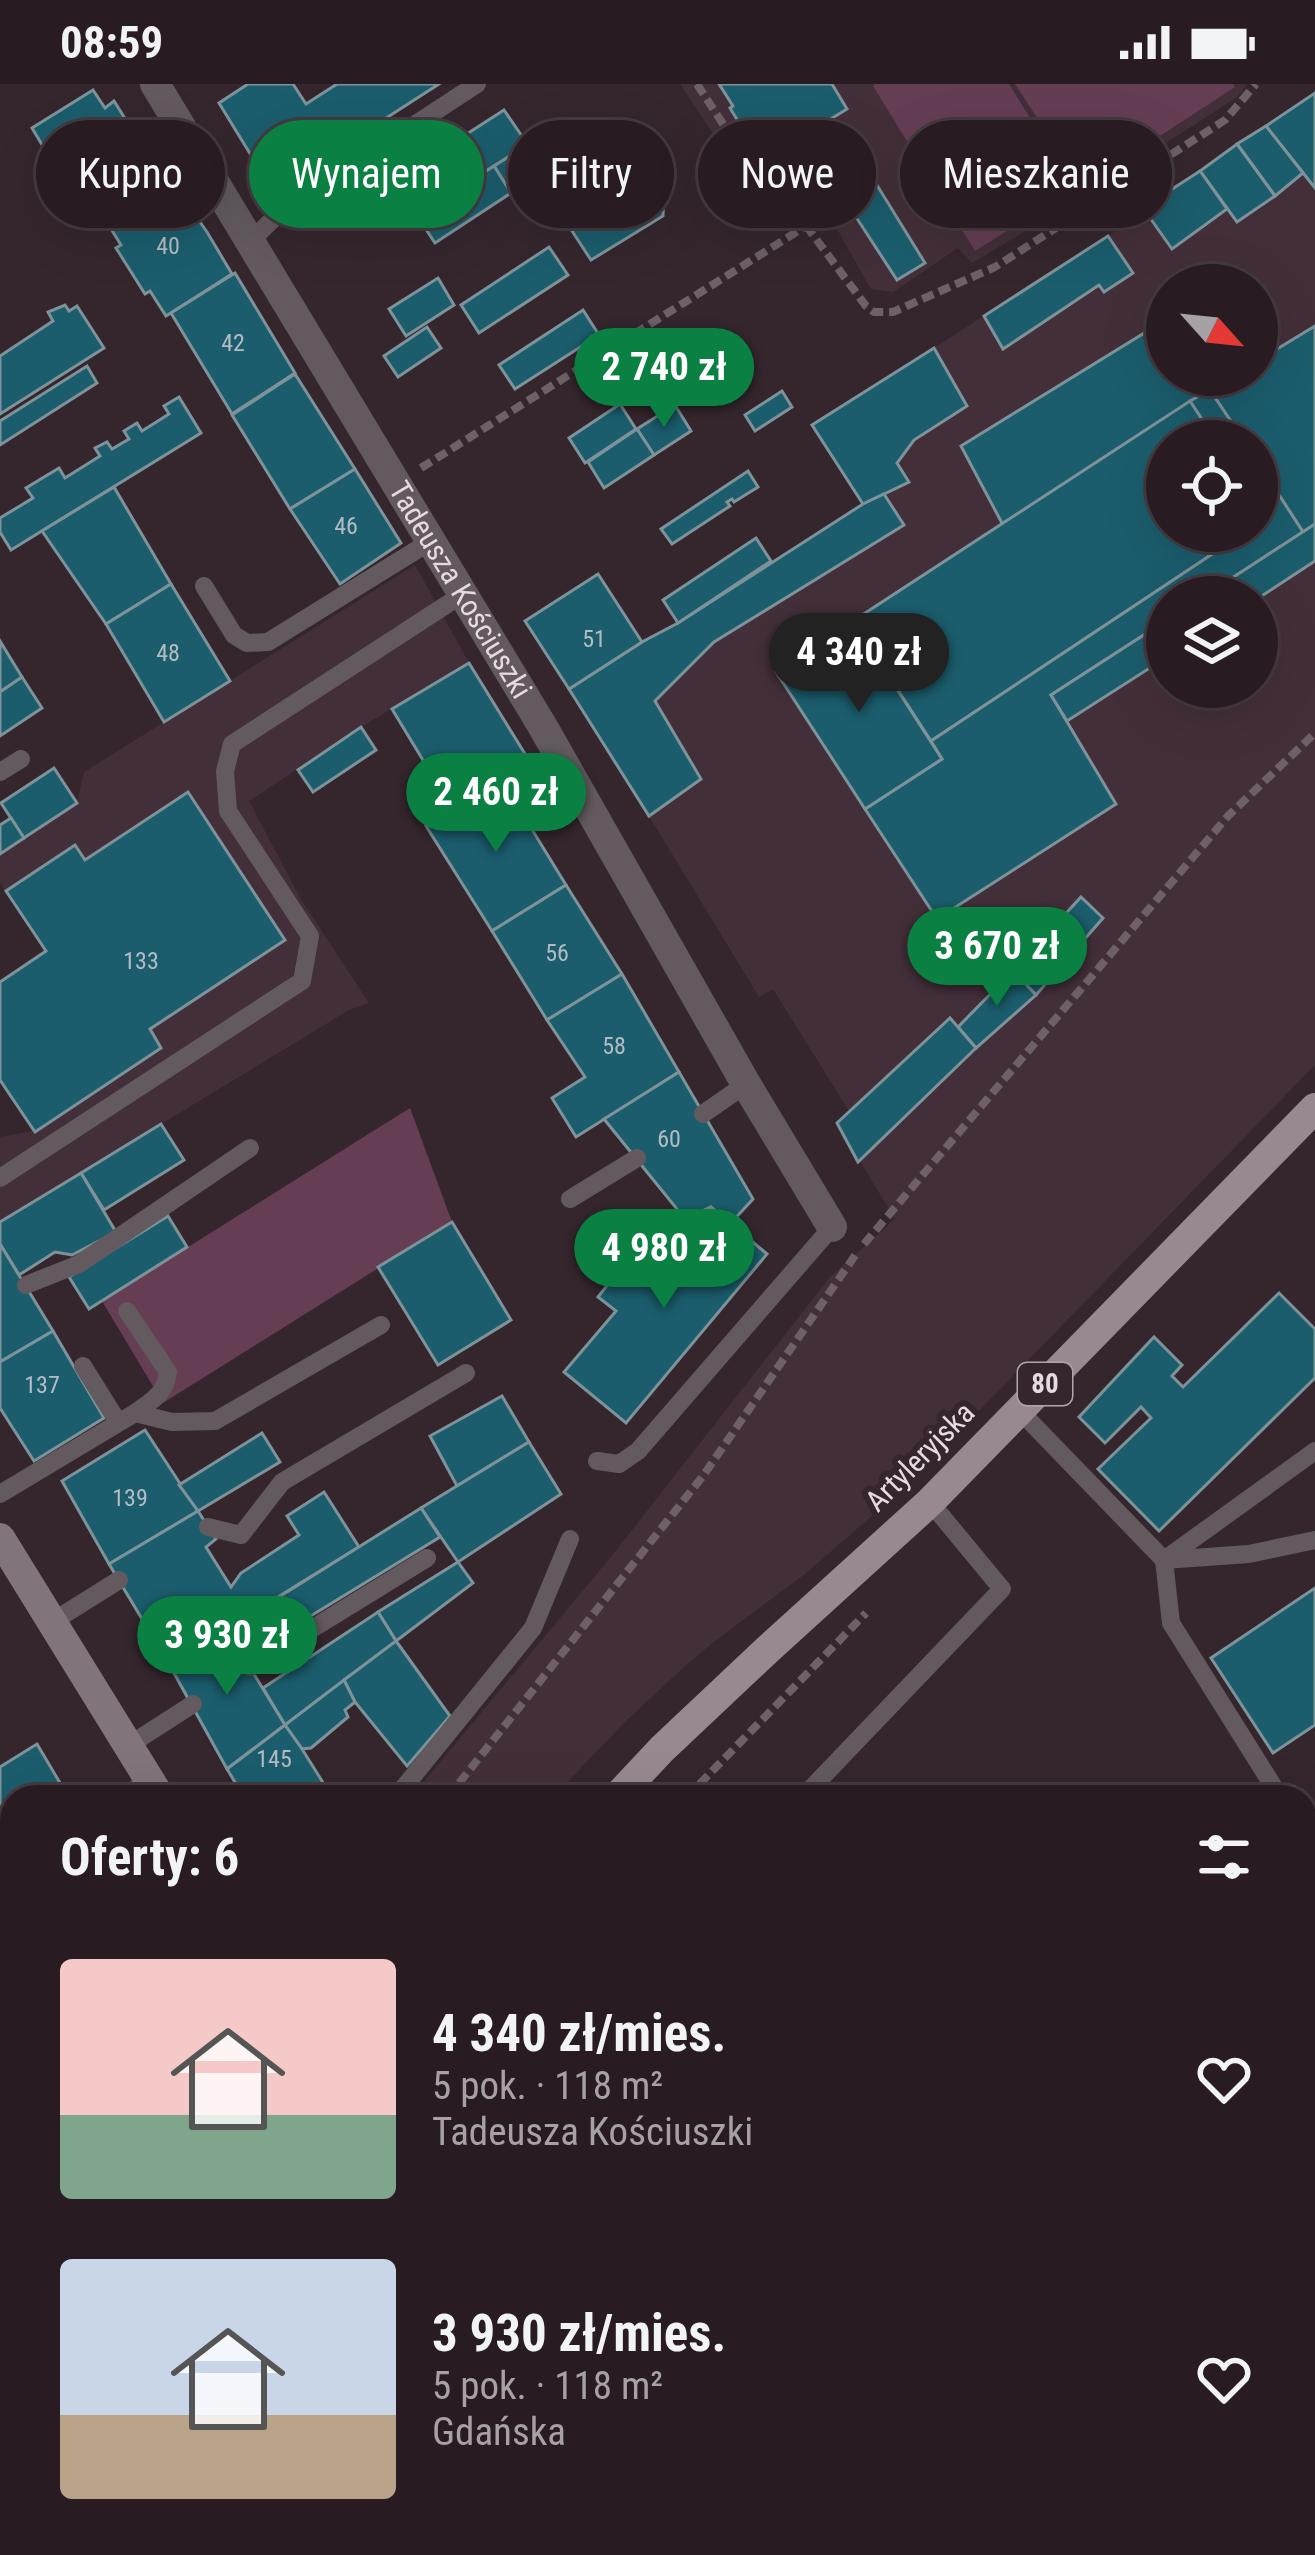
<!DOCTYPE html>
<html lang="pl">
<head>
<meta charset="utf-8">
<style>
  body { margin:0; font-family:"Roboto Condensed",sans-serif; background:#34292f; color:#f1f3f6; height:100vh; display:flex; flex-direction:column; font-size:45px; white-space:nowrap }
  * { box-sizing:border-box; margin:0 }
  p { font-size:39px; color:#a5a1a5 }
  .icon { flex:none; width:66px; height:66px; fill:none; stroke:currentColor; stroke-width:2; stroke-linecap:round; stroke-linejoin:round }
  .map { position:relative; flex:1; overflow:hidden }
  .sheet { position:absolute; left:0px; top:1701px; width:1317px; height:771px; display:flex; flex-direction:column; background:#281c22; border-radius:36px 36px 0 0; box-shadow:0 12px 48px #0002,0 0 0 3px #443a40 }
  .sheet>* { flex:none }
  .top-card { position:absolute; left:36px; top:36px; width:1245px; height:108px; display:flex; gap:24px }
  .needle { width:78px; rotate:117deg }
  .tools { position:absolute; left:1146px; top:180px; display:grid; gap:24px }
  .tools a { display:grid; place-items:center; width:132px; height:132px; border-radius:50%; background:#281c22; box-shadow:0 12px 48px #0002,0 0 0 3px #443a40; font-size:60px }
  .price { position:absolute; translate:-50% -102px; padding:0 27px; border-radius:42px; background:#0b8043; color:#fff; font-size:39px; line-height:78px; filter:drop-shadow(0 3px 6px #0008) }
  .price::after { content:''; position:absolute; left:50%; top:72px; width:36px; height:27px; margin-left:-18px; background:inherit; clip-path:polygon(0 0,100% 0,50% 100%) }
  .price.selected { background:#222; color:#fff }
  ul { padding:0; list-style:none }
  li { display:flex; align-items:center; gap:36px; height:300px; padding:0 60px }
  li span { display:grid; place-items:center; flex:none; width:336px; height:240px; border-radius:12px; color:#555 }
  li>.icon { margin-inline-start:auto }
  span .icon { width:144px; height:144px; fill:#fffc; stroke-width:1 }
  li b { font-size:51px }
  h2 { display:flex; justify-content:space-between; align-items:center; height:144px; padding:0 60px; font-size:51px }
  .pill { padding:0 42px; border-radius:54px; background:#281c22; box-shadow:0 12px 48px #0002,0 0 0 3px #443a40; font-size:42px; line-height:108px }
  .pill.selected { background:#0b8043; color:#fff }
  .status { display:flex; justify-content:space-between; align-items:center; height:84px; padding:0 60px; background:#281c22; direction:ltr }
  .status svg { height:33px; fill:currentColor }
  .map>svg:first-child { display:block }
  .built { fill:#432f39; fill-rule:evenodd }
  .green { fill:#653e54 }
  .building { fill:#1b5d6d; stroke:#7e9399; stroke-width:3 }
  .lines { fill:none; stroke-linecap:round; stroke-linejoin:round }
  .path { stroke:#6d6067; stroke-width:8; stroke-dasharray:12 6; stroke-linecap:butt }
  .lane { stroke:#625a5e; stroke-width:18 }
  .street { stroke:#625a5e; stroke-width:30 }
  .secondary { stroke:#81757b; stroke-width:30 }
  .primary { stroke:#988990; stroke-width:30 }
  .labels { text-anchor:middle; stroke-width:12; stroke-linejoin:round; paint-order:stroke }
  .number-label { font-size:24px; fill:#b2bcc3 }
  .shield { fill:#35262e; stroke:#b0a5ab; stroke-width:3 }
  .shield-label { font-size:27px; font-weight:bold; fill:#e5dbe0 }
  .street-label { font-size:30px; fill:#e5dbe0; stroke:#35262e }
</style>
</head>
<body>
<div class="status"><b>08:59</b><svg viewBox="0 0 49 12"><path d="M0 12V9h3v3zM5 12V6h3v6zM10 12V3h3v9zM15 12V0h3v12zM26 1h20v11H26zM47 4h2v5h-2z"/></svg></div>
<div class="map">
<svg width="1315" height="2471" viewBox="0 0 1315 2471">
  <rect width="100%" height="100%" fill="#35262e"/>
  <g class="built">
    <path d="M680,0H1245L1246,2L1237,13L1094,106L972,179L958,164L893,208L871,205L817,110L772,138Z"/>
    <path d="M1315,9V981L903,1405L805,1490L711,1560L683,1584L625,1638L553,1713H411L614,1469L830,1193L895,1135L837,1039L849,1027L773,905L759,913L649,732L701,695L655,617L714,558L903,442L884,410L909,398L897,379L914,356L967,321L934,264L1108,152L1143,124ZM1167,201H1257V291H1167ZM1167,357H1257V447H1167ZM1167,513H1257V603H1167Z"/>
    <path d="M415,481L469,579L361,643L249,717L302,817L369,919L349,926L0,1138V1053L34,1047L0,996L46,867L0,799V770L77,719L84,688Z"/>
    <path d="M12,1931V2173L0,2188V1938Z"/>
  </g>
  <g class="green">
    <path d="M875,0H1009L1074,105L975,167L873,2Z"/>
    <path d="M1015,0H1233L1235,3L1082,103Z"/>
    <path d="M410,1024L452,1138L163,1319L102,1217Z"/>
  </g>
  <g class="building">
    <path d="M248,0H293L306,20L337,0H439L273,107L219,19Z"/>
    <path d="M719,0H832L847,25L762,77L730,24L733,22Z"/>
    <path d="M93,6L105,24L114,17L153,79L146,84L156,100L84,144L91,138L82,124L76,127L46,77L50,74L32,44Z"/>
    <path d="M1315,9V104L1266,42Z"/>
    <path d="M504,26L528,61L481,90L459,55Z"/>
    <path d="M1266,42L1303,89L1275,112L1237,60Z"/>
    <path d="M537,55L554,83L511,109L494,82Z"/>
    <path d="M1237,60L1275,112L1237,138L1200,87Z"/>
    <path d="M466,67L481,90L417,132L403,108Z"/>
    <path d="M494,82L511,109L435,159L417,132Z"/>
    <path d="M1200,87L1227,125L1172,165L1143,124Z"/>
    <path d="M657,91L664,103L663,132L591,176L572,147Z"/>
    <path d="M168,92L207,148L232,190L166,232L150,207L145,210L116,164L121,161L103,132Z"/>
    <path d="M872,93L925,179L897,196L843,113Z"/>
    <path d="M1108,152L1133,189L1104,208L1099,201L1003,265L984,232Z"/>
    <path d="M549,163L568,191L479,249L461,221Z"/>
    <path d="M235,189L295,289L232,330L171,229Z"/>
    <path d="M438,194L454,221L406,252L389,225Z"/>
    <path d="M65,221L69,227L77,222L104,264L0,330V272L53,237L48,228Z"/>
    <path d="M583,226L599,251L515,305L499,281Z"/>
    <path d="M1167,235V291H1234L1003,441L961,362Z"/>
    <path d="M1315,242V440L1303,448L1257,377V357H1244L1210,306L1234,291H1257V277Z"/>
    <path d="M427,243L441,264L398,293L384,272Z"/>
    <path d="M934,264L967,322L914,356L897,379L909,398L863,420L812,341Z"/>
    <path d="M87,282L97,299L0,361V337Z"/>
    <path d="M295,290L355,385L290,425L232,331Z"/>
    <path d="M1210,306L1244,357H1216L1190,317Z"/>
    <path d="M782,307L792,323L755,347L745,331Z"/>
    <path d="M179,313L201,349L11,466L0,448V434L33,414L26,404L59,384L65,394L100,372L95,364L107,358L112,365L129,355L124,347L137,339L142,347L169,330L164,322Z"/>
    <path d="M1190,317L1216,357H1167V447H1247L931,657L853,537Z"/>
    <path d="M620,320L636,345L585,379L569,354Z"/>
    <path d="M675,321L691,347L654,371L637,345Z"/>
    <path d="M637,345L654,371L604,404L588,378Z"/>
    <path d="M1257,377L1303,448L1203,513H1167V536L1051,611L1116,720L937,835L865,725L942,675L931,657L1247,447H1257V440L1267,434L1257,419Z"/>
    <path d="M355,385L401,459L340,500L290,425Z"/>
    <path d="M748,387L758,403L734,418L732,415L727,418L730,422L672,460L661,445Z"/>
    <path d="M114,403L171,500L106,540L42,447Z"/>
    <path d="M884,410L904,441L714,558L655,617L701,695L649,732L569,605L642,558L678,539L863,420Z"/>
    <path d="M1315,440V477L1257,515L1203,513Z"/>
    <path d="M756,454L771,477L678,539L663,516Z"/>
    <path d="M598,490L642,558L569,605L525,537Z"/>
    <path d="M171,500L230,597L164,638L106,540Z"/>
    <path d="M1167,536V573L1067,637L1051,611Z"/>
    <path d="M853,537L942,675L865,725L776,588Z"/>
    <path d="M0,557L22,593L0,608Z"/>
    <path d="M469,579L530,678L452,724L392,625Z"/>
    <path d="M22,593L42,624L0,652V608Z"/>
    <path d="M361,643L376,666L313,708L298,686Z"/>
    <path d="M54,684L77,719L24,754L1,719Z"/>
    <path d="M501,695L566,801L492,847L426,742Z"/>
    <path d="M188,708L285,856L150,945L161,964L35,1048L0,996V898L46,867L6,807L75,761L85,776Z"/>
    <path d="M11,734L24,754L0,770V741Z"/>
    <path d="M566,801L622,890L547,936L492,847Z"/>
    <path d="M1081,813L1103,834L1036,911L1013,887Z"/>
    <path d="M1013,887L1036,911L976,964L958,943Z"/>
    <path d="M622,890L679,988L576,1053L552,1014L585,993L547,936Z"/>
    <path d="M950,934L976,964L858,1078L837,1039Z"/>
    <path d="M679,988L753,1115L730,1140L711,1123L685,1135L604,1035Z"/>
    <path d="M161,1040L184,1076L104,1126L81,1089Z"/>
    <path d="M81,1089L116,1148L72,1171L55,1168L19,1191L0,1160V1138Z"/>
    <path d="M711,1123L767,1170L626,1339L564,1288L616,1227L598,1213L621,1184L637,1197L685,1135Z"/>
    <path d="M168,1132L187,1163L89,1225L69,1193Z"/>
    <path d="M452,1138L511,1236L438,1281L378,1183Z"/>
    <path d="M0,1160L53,1247L0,1278Z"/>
    <path d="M1279,1209L1315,1245V1294L1159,1447L1098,1385L1151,1334L1141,1323L1105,1359L1079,1333L1154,1253L1182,1281L1172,1292L1183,1303Z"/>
    <path d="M53,1247L104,1334L34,1377L0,1324V1278Z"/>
    <path d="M502,1312L529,1358L457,1402L430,1352Z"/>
    <path d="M145,1346L198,1427L109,1480L62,1397Z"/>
    <path d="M262,1349L280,1378L198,1427L179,1401Z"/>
    <path d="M529,1358L561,1410L458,1478L421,1424Z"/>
    <path d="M324,1408L359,1463L169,1580L109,1480L198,1427L216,1455L206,1463L231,1503L241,1489L299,1451L287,1432Z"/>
    <path d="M421,1424L440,1453L273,1555L255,1528Z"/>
    <path d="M458,1478L473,1499L396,1557L378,1528Z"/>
    <path d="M1315,1504V1641L1273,1669L1211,1574Z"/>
    <path d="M378,1528L396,1557L285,1641L263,1604Z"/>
    <path d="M227,1546L285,1641L227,1685L169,1580Z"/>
    <path d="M396,1557L450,1632L407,1682L355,1618L344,1596Z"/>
    <path d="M344,1596L355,1618L345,1626L348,1633L311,1664L302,1665L285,1641Z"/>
    <path d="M285,1641L302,1665L332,1713H244L227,1685Z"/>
    <path d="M37,1660L63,1704L47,1713H12V1734L0,1741V1683Z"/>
    <path d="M1315,1940V2019L1305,2025V1946Z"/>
    <path d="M205,2460H277L256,2471H186Z"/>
    <path d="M283,2460H338L319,2471H290Z"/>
    <path d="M438,2460H533L515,2471H445Z"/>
    <path d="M843,2460H939L946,2471H850Z"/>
    <path d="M1180,2460H1209L1216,2462L1222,2471H1162Z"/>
  </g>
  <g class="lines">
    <g class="path">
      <path d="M697,0L760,97L787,116L866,222L874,228H893L995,183L1225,36L1256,0"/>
      <path d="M421,384L806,142"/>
      <path d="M864,1160L1228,732L1315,649"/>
      <path d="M448,1713L703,1392L856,1170L853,1168"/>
      <path d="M687,1713L866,1529"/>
      <path d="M0,2284L12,2272"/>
      <path d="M556,2460L563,2471"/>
      <path d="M54,2471L68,2460"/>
    </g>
    <g class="lane">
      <path d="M250,158L277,131L477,0"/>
      <path d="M204,502L234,551L247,559L268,558L431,457"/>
      <path d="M0,688L21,675"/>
      <path d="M703,1030L746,1000"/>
      <path d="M0,1094L302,897L310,852L228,727L225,687L232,660L463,510"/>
      <path d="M570,1115L637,1074"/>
      <path d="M26,1201L79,1180L250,1064"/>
      <path d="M127,1227L168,1288C166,1310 151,1317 135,1329"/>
      <path d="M83,1282L118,1338"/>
      <path d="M1019,1326L1164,1476L1249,1470L1315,1456"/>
      <path d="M597,1377L619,1380L638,1367L832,1143"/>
      <path d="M0,1410L135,1329L172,1338L215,1337L381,1241"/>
      <path d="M208,1443L241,1451L282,1398L466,1289"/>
      <path d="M52,1538L119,1496"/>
      <path d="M250,1583L427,1474"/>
      <path d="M128,1662L193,1620"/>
      <path d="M123,1713L149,1696"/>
      <path d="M396,1713L533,1544L570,1455"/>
      <path d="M803,1713L1002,1505L930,1418"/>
      <path d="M1280,1713L1171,1539L1164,1476L1315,1367"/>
      <path d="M1305,1752L1315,1768"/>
      <path d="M0,1793L12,1786"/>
      <path d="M0,1934L12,1953"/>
      <path d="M0,1984L12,1976"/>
      <path d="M1305,2083L1315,2077"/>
      <path d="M0,2131L12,2117"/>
      <path d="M1305,2198L1315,2192"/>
      <path d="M1045,2460L1051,2471"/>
    </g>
    <path class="street" id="s1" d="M155,0L543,643L746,1000L832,1143"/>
    <g class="secondary">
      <path d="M0,1454L160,1713"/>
      <path d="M611,2460L618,2471"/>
    </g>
    <g class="primary">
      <path d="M617,1713L662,1665L766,1567L930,1418L1315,1024"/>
      <path d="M0,2366L12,2354"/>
      <path d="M0,2438L12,2428"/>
    </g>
  </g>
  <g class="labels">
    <g class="number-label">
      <text x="168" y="170">40</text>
      <text x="233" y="267">42</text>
      <text x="346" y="450">46</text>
      <text x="594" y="563">51</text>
      <text x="168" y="577">48</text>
      <text x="557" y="877">56</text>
      <text x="141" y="885">133</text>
      <text x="614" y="970">58</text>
      <text x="669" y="1063">60</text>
      <text x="42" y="1309">137</text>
      <text x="130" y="1422">139</text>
      <text x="274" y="1683">145</text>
    </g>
    <rect class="shield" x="1018" y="1279" width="54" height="42" rx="9"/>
    <g class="shield-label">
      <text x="1045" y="1309">80</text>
    </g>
    <g class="street-label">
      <text dy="10" stroke="none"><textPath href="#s1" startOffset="591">Tadeusza Kościuszki</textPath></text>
      <text transform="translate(920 1373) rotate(-45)" y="10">Artyleryjska</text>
    </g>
  </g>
</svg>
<div class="tools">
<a><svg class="needle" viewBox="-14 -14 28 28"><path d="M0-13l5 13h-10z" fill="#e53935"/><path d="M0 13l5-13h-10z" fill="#a5a1a5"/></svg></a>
<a><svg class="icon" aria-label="locate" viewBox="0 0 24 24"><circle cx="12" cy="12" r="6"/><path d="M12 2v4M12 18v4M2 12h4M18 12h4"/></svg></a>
<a><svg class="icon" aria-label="layers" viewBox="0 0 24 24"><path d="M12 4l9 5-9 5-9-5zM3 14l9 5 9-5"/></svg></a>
</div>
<b class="price" style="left:664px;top:346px">2 740 zł</b>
<b class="price selected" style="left:859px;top:631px">4 340 zł</b>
<b class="price" style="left:496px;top:771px">2 460 zł</b>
<b class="price" style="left:997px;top:925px">3 670 zł</b>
<b class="price" style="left:664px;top:1227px">4 980 zł</b>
<b class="price" style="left:227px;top:1614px">3 930 zł</b>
<div class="top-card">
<a class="pill">Kupno</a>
<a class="pill selected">Wynajem</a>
<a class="pill">Filtry</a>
<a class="pill">Nowe</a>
<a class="pill">Mieszkanie</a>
</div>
<section class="sheet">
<h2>Oferty: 6<svg class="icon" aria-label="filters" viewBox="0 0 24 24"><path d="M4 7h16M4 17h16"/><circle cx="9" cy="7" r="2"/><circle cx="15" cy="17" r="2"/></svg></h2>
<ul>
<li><span style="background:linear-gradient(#f6c9c9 65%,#7fa58c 0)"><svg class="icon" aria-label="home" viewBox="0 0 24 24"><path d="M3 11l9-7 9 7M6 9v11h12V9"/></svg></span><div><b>4 340 zł/mies.</b><p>5 pok. · 118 m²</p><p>Tadeusza Kościuszki</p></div><svg class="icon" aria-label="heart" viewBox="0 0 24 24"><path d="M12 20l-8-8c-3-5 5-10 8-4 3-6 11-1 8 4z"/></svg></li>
<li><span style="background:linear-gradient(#c9d6e8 65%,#b9a48a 0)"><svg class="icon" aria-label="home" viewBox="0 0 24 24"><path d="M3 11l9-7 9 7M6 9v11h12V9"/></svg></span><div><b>3 930 zł/mies.</b><p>5 pok. · 118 m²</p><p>Gdańska</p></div><svg class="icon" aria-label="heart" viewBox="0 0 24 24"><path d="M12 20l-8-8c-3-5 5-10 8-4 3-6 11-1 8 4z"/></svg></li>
</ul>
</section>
</div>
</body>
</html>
